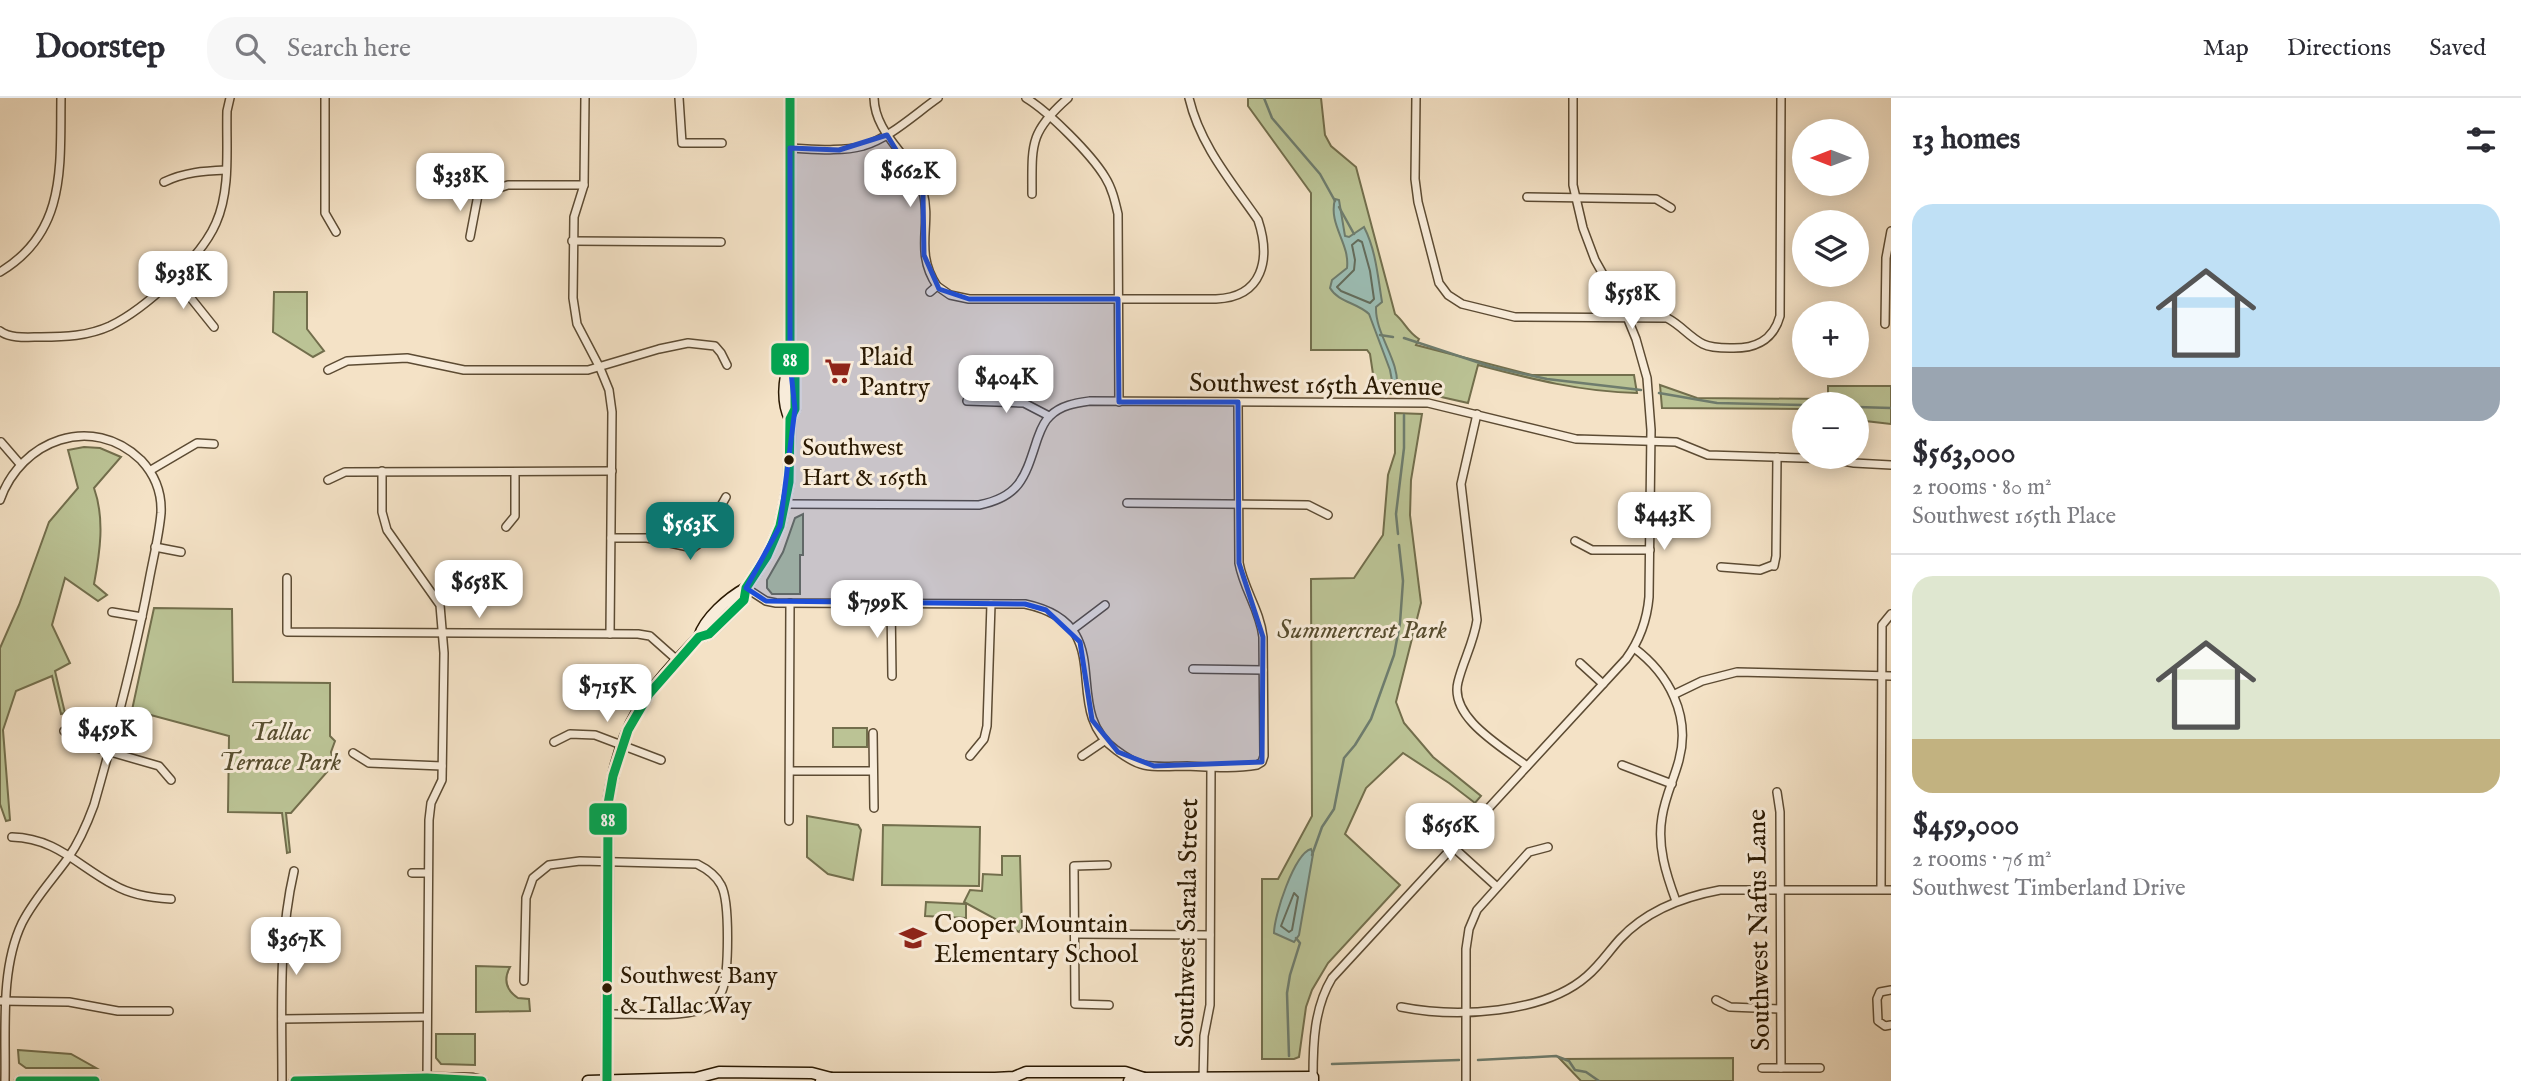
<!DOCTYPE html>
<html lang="en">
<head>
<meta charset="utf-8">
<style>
  body { margin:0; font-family:"IM FELL English",serif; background:#f7f7f7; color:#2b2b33; height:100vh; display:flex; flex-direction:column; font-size:26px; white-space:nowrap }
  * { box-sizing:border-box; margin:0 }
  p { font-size:23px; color:#7c7c81 }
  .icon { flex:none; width:38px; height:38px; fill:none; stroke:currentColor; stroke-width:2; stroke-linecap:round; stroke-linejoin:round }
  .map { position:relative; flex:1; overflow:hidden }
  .drawer { display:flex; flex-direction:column; background:#fff; width:630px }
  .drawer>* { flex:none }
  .needle { width:46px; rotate:270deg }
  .controls { position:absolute; left:1792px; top:21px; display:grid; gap:14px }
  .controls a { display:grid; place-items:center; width:77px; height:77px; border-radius:50%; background:#fff; box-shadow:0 4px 18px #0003; font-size:35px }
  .price { position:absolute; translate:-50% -60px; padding:0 16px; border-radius:14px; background:#fff; color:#222; font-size:23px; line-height:46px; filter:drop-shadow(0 2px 4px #0008) }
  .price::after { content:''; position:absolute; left:50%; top:42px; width:21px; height:16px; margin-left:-10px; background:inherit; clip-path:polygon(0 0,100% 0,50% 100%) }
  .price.active { background:#0f766e; color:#fff }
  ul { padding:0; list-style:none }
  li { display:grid; align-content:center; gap:14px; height:371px; padding:0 21px }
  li+li { border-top:2px solid #e1e1e2 }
  li span { display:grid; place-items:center; height:217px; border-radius:21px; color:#555 }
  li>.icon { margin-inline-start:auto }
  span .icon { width:126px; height:126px; fill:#fffc; stroke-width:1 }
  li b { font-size:30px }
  h2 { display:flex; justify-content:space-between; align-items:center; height:84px; padding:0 21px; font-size:30px }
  header { display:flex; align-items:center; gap:42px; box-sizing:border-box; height:98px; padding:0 35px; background:#fff; border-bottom:2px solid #e1e1e2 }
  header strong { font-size:33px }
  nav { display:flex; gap:38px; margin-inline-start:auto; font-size:24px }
  .search { width:490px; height:63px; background:#f7f7f7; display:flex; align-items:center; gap:18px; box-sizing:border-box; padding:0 24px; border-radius:28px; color:#7c7c81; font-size:26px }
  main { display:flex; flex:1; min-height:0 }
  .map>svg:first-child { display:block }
  .green { fill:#bbc395; stroke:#726e4c; stroke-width:2 }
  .water { fill:#9cbeb5; stroke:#6e7c6d; stroke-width:2 }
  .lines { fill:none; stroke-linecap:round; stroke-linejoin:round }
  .shore { stroke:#636c5c; stroke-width:2 }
  .stream { stroke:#6e7c6d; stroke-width:2.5 }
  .minor-casing { stroke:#5c4b33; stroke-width:10 }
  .secondary-casing { stroke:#2a1902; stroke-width:13 }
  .minor { stroke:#f8ecda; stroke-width:7 }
  .secondary { stroke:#f8ecda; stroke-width:10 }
  .bus-1-casing { stroke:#f8ecda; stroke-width:14 }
  .bus-1 { stroke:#00a651; stroke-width:9 }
  .marked { fill:#1d4ed8; fill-opacity:0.2; stroke:#1d4ed8; stroke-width:5; stroke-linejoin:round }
  .bus-dot { fill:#2a1902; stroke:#f8ecda; stroke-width:2.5 }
  .labels { text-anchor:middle; stroke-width:6; stroke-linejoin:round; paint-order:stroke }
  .bus-label { font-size:24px; fill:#2a1902; stroke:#f8ecda; text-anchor:start }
  .poi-label { font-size:26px; fill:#2a1902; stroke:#f8ecda; text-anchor:start }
  .street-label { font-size:26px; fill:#2a1902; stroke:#f8ecda }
  .park-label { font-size:26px; font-style:italic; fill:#564c2e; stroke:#f8ecda }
  .line-badge { stroke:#f8ecda; stroke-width:2.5 }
  .badge-label { font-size:19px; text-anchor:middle; font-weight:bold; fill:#fff }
</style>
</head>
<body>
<header>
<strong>Doorstep</strong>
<div class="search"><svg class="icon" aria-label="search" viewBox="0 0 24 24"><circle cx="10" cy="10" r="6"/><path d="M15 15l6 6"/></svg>Search here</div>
<nav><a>Map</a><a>Directions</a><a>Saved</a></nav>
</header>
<main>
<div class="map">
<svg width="1891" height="983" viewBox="0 0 1891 983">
  <rect width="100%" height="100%" fill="#f4e2c6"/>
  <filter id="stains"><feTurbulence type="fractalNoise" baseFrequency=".00286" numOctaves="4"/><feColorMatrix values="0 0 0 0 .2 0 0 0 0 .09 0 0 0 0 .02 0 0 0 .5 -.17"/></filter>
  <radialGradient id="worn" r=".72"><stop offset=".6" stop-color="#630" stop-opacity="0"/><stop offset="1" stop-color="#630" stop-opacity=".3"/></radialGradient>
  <g class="green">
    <path d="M1248,0H1321L1325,37L1331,48L1356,69L1395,216C1405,224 1407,234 1419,241L1416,247L1532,277H1634L1637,295C1582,294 1531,281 1478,267L1468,305L1428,296H1376L1370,256L1367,252H1311V95L1248,8Z"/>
    <path d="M274,194H307V231L324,253L313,259L273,234Z"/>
    <path d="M1660,287L1697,300L1828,301V288H1891V326L1857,322V306H1804V311L1662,310Z"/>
    <path d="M1395,315L1422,316L1411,382L1410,417L1421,505L1396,604L1404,625L1433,659L1481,698L1475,705L1449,685L1403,655L1366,690L1345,736L1400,787L1328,865L1312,892L1306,909L1299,959L1294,961H1262V781H1278L1312,718L1311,481L1354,480L1383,437L1388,377L1395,355Z"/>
    <path d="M84,349L100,350L121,359L94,390C105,421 100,454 94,486L107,497L98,503L65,480L52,527L70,565L55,573L65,615L61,616L52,578L16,593L3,632L10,722L6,723L0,706V550L19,507L49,424L78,390L68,352Z"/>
    <path d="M803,416V457H800V496H772L767,490V482L783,454L795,420Z"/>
    <path d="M154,510L232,511L233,584L330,585V638L335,643L331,654L334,666L291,715H286L290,754L287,755L282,715L228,714L229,638L132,612Z"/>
    <rect x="833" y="630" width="34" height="19"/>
    <path d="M807,718L858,727L861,732L853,782L828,776L807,759Z"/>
    <path d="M883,727L980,729L979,788L882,787Z"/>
    <path d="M1002,758H1020L1022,830L1019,834L964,804L970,792L982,793L983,776L1002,777Z"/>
    <path d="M926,804L966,806V820L925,818Z"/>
    <path d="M476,868L510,869C503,882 506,892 518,900L529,901L530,913L476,914Z"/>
    <path d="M436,936H475V967L441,966L436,960Z"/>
    <path d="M18,952L71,956L96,970H26L19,965Z"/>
    <path d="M1733,960V983H1581L1560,961Z"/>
  </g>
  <g class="water">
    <path d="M1335,101L1339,102L1345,138L1349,139L1364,129C1376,152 1378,180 1382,204L1376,209C1375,237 1400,262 1397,290L1393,288L1390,272L1369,216C1358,205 1338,204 1330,190L1332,182L1347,170C1350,145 1328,127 1335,101Z"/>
    <path d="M1311,751L1313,756L1299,837L1294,844L1274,835C1274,818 1294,756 1311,751Z"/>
  </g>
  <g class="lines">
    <g class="shore">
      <path d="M1358,142L1362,144L1370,173L1374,201L1370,205L1341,193L1337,189L1354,172L1355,162L1352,147Z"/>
      <path d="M1294,795L1298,799L1292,832L1289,834L1281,828Z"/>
    </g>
    <g class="stream">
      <path d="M1264,0L1272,20L1320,76L1335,103"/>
      <path d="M1339,109L1354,136"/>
      <path d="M1380,237L1393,239"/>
      <path d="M1404,240L1492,269L1547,281L1641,292"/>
      <path d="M1659,295L1717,305L1804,307"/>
      <path d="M1857,309L1891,310"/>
      <path d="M1398,436L1396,416L1404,350V317"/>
      <path d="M1312,757L1322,729L1334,711L1344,660L1355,647L1371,621L1394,557L1400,525L1403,483L1399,447"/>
      <path d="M1289,958L1287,895L1290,877L1300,845L1296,840"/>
      <path d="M1478,962L1556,958L1569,963L1575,972L1586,974L1599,983"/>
      <path d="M1332,966L1459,962"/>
    </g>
    <defs>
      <g id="minor">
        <path d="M325,0V115L336,134"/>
        <path d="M585,0L584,87L574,119L573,200L577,226L600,270L609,292L612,314L610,536"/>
        <path d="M679,0L682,45H722"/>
        <path d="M874,0C875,38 913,58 923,94C932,127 914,154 937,188L930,194"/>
        <path d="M1026,0C1049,14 1091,56 1105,79C1112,90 1115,103 1118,116L1119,304"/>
        <path d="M1416,0L1415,81L1418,104L1439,185L1448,197L1462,206L1515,219L1667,220C1681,227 1689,239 1703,246C1711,250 1721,250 1730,250C1755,251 1773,243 1780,218L1781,0"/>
        <path d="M790,50C814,51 840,54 863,48C890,40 915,16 938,0"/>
        <path d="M164,84C185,74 204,73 226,72"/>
        <path d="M429,86L455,87L478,97"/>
        <path d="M1032,96C1032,47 1029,34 1068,0"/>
        <path d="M478,97L508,87H584"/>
        <path d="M1527,99L1656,101L1671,110"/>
        <path d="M470,139L478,97"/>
        <path d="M572,143L721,144"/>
        <path d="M0,174C67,134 60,68 61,0"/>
        <path d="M174,179L214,229"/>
        <path d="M937,188L950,197L969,201H1216C1263,199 1271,161 1258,122C1231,83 1200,47 1189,0"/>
        <path d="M1885,226L1886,160L1891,133"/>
        <path d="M0,233C11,241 28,239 41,239C65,239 88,238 110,228C145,211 201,160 216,125C231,91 226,50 227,13L230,0"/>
        <path d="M328,272L347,263L407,260L464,272H588L659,251L688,245L715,248L721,255L727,267"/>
        <path d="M967,303L1024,305L1049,318"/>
        <path d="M1477,316L1461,386L1477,522C1474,544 1463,563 1458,584C1449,620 1504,650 1527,668"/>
        <path d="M1,344L20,366"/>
        <path d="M151,372L197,345L214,346"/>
        <path d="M382,373V414L387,432L440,507L444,555L442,682L431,705L429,722L427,982"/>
        <path d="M328,382L345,374L612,373"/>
        <path d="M0,402C21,342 92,315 141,362C155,377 162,394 161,415C159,438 153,461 149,483C135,559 115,633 94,707C87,726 80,743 68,760C53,781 34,801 22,825C0,871 6,932 5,983"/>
        <path d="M1127,405L1308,407L1328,417"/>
        <path d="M786,406L979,407C1020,399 1025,379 1037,342C1040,334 1043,324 1050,318C1061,307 1076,305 1090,303L1428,305L1576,341L1676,344L1708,357L1832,361L1854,365L1891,367"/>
        <path d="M506,429L515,418V374"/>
        <path d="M611,440H647L693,450L700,445L726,399"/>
        <path d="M1575,443L1592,452H1650"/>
        <path d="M155,449L181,454"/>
        <path d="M1774,468L1776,458L1777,359"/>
        <path d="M1721,469L1760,472L1773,467"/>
        <path d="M287,480V534L638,536L650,538L677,562"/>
        <path d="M746,490L766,503L776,505L1025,506C1123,527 1057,610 1116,652C1124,658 1134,665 1144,667C1158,670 1173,668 1187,668C1210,669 1235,671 1257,667L1262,664L1264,658L1263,539C1260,512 1244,492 1239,465L1238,304"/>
        <path d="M891,505L892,578"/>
        <path d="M112,514L142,519"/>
        <path d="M1072,532L1105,507"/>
        <path d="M1634,550C1669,576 1691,618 1679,662C1674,681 1665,699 1662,719C1657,748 1666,776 1676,803"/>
        <path d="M1580,565L1603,586"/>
        <path d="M1193,571L1263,572"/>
        <path d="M1675,596L1702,583L1737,574L1891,578"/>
        <path d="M64,633L76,644L159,668L171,682"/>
        <path d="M873,635L874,710"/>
        <path d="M554,644L570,636L595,637L661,662"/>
        <path d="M353,655L369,665L442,668"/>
        <path d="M970,658L984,641L987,628L991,506"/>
        <path d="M1082,658L1104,643"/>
        <path d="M1622,667L1672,686"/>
        <path d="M790,673H873"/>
        <path d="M1777,694L1780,714L1781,970"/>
        <path d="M1416,722L1431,729L1496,788"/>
        <path d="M789,723L790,505"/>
        <path d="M12,739C56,740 78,768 114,787C131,797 152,800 171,801"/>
        <path d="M1107,767L1074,768L1075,906L1109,907"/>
        <path d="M412,775H428"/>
        <path d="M1881,791L1882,527L1891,516"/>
        <path d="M1075,836L1210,837"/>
        <path d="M524,883L526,800L533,780L549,767L580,763L697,766C707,771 716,777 721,787C730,803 729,876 722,893C720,897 716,903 712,906C694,922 632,915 607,916"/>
        <path d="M1891,892L1880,894L1877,901L1878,923L1885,928L1891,927"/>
        <path d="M1716,902L1730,909L1780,911"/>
        <path d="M0,903L69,904L118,913H169"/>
        <path d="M1401,909C1456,920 1544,916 1587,878C1600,867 1609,853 1620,841C1646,813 1682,799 1720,792H1891"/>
        <path d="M282,921L427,919"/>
        <path d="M1762,970H1820"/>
        <path d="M1313,979C1313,945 1314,910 1332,880L1626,561C1640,542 1647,522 1649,499L1651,332L1647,280L1636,241L1627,219L1595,162L1583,130L1573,87V0"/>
        <path d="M1203,982L1204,938L1210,907L1211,669"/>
        <path d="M282,983C282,913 278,842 294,773"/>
        <path d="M1466,983V851L1469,831L1477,812L1529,754L1548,749"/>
      </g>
      <g id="secondary">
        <path d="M790,0V265C783,282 782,305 790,321"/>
        <path d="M699,539L709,536L744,502L746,490L767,458L780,428L789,384L790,321L795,311V277L790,265"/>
        <path d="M607,982L608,706C620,624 644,597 699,539C705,520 728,500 746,490"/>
        <path d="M20,983H95"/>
        <path d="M295,983L427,980L473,981L482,983"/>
        <path d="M588,983L696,980L719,974L812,975L831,980"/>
        <path d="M821,983L831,980H995L1014,979L1026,974H1125L1144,980"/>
        <path d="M1129,983L1144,980L1313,979V983"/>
      </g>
    </defs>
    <use href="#minor" class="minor-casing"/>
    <use href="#secondary" class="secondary-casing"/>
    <use href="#minor" class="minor"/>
    <use href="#secondary" class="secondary"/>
    <defs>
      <g id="bus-1">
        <path d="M607,982L608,706L613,678L628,632L649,596L699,539L709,536L744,502L746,490L767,458L780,428L789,384L790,321L795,311V277L790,265V0"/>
        <path d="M20,983H95"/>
        <path d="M295,983L427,980L482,983"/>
      </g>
    </defs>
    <use href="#bus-1" class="bus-1-casing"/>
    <use href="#bus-1" class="bus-1"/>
  </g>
  <path class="marked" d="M887,37L923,96L924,157L939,191L969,201H1118L1119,304H1238L1239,465L1263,539L1262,664L1154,668L1118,654L1092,622L1080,544L1046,512L1025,506L766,503L746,490L780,428L795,311L790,265V50L839,52Z"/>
  <defs>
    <symbol id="supermarket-bare" viewBox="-9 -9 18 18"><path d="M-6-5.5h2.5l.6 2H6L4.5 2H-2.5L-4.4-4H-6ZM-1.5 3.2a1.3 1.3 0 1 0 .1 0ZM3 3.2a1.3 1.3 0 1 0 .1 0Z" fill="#8f2418" stroke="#f8ecda" stroke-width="2.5" paint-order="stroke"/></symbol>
    <symbol id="school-bare" viewBox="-9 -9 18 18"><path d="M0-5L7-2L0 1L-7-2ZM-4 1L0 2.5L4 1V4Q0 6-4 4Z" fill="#8f2418" stroke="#f8ecda" stroke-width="2.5" paint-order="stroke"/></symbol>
  </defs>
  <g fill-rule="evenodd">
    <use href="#supermarket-bare" x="819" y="254" width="38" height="38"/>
    <use href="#school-bare" x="894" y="821" width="38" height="38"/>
  </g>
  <g class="bus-dot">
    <circle cx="789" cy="362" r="6"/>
    <circle cx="607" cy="890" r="6"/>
  </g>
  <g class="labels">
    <g class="bus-label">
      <text x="802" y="357">Southwest<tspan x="802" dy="30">Hart &amp; 165th</tspan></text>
      <text x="620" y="885">Southwest Bany<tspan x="620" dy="30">&amp; Tallac Way</tspan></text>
    </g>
    <g class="poi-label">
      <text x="859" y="267">Plaid<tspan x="859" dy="30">Pantry</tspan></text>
      <text x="934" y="834">Cooper Mountain<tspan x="934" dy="30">Elementary School</tspan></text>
    </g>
    <g class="street-label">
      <text transform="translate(1316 286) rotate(1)" y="9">Southwest 165th Avenue</text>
      <text transform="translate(1186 825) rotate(-89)" y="9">Southwest Sarala Street</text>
      <text transform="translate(1758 832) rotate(-91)" y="9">Southwest Nafus Lane</text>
    </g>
    <g class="park-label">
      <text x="1362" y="540">Summercrest Park</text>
      <text x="280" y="642">Tallac<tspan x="280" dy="30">Terrace Park</tspan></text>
    </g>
  </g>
  <g class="line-badge">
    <rect x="770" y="244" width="40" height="34" rx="7" fill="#00a651"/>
    <rect x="588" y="704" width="40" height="34" rx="7" fill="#00a651"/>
  </g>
  <g class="badge-label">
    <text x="790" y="268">88</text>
    <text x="608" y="728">88</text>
  </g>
  <rect width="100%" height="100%" filter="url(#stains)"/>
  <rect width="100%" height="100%" fill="url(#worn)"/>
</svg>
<div class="controls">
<a><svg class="needle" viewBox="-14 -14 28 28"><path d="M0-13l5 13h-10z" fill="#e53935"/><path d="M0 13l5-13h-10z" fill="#7c7c81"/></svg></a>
<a><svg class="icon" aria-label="layers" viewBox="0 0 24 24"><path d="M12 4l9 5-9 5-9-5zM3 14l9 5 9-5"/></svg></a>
<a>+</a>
<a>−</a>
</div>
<b class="price" style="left:910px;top:111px">$662K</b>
<b class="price" style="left:460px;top:115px">$338K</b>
<b class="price" style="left:183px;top:213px">$938K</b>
<b class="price" style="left:1632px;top:233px">$558K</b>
<b class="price" style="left:1006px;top:317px">$404K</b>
<b class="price" style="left:1664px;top:454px">$443K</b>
<b class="price active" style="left:690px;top:464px">$563K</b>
<b class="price" style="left:479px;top:522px">$658K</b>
<b class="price" style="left:877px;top:542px">$799K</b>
<b class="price" style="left:607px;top:626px">$715K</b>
<b class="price" style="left:107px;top:669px">$459K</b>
<b class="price" style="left:1450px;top:765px">$656K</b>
<b class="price" style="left:296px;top:879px">$367K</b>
</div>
<section class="drawer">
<h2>13 homes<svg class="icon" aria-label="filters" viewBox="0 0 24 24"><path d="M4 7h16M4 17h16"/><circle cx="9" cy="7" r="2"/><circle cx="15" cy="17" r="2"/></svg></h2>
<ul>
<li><span style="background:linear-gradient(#bfe0f5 75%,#9aa5b1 0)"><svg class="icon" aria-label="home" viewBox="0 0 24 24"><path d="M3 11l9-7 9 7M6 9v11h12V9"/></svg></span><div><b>$563,000</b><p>2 rooms · 80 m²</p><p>Southwest 165th Place</p></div></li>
<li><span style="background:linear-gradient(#dfe7d0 75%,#c2b280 0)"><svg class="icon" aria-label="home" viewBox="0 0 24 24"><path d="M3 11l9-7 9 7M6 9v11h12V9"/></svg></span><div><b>$459,000</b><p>2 rooms · 76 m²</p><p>Southwest Timberland Drive</p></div></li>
</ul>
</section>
</main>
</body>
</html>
